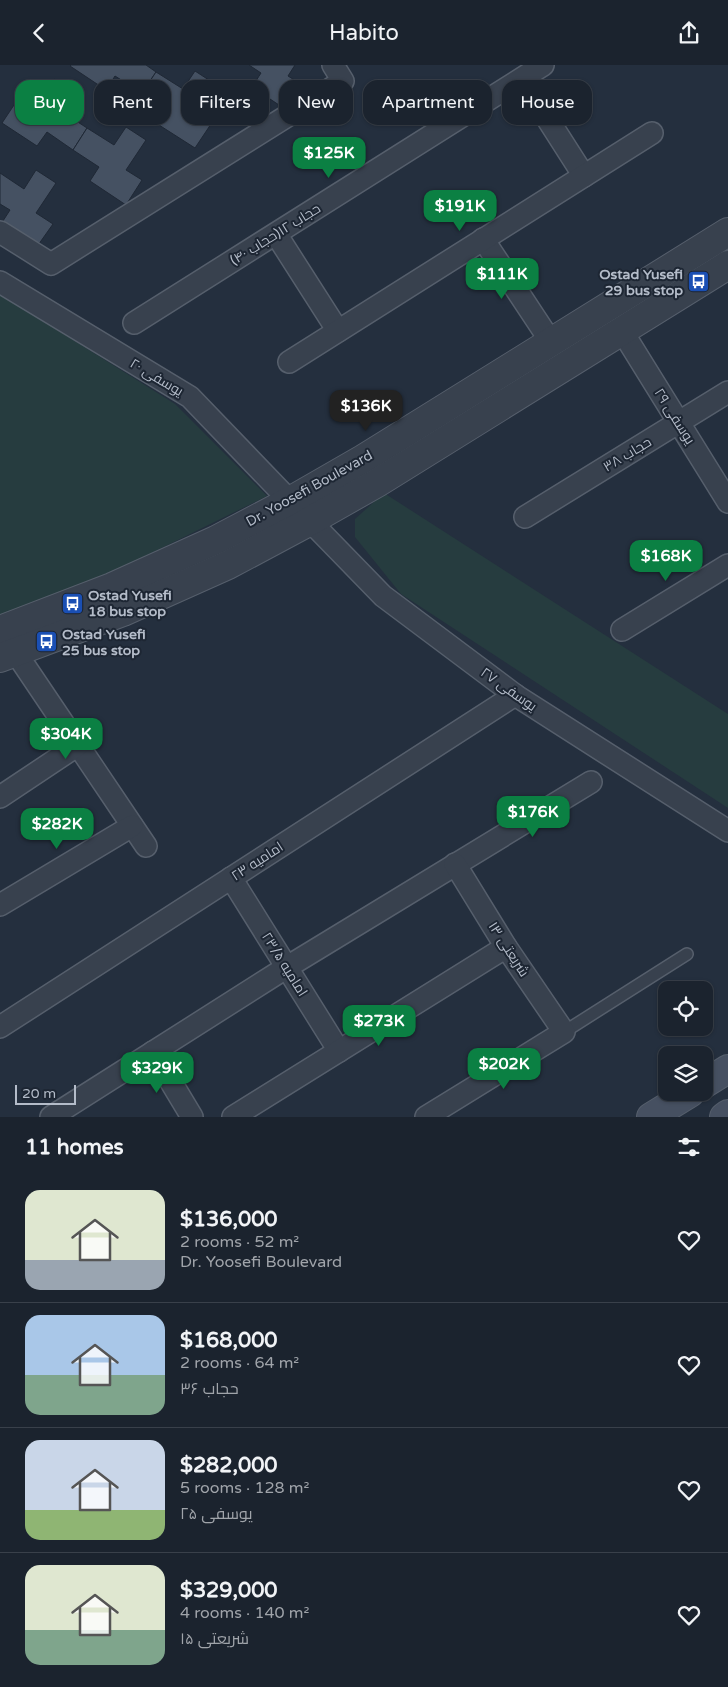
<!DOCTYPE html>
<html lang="en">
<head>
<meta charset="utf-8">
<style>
  body { margin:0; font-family:"Varela Round",Cairo,sans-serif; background:#282f3a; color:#f1f3f6; height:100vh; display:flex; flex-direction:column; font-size:19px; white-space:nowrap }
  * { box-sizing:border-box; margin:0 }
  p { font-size:16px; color:#a0a4aa }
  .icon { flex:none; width:28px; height:28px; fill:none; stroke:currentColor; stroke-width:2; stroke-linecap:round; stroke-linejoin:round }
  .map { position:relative; height:1052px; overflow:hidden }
  .side { display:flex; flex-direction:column; background:#1b232e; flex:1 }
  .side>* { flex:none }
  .top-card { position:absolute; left:15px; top:15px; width:699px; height:45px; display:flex; gap:10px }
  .buttons { position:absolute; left:658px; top:916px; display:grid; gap:10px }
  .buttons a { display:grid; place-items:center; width:55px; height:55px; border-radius:10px; background:#1b232e; box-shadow:0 1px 4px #0004,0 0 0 1px #39404a; font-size:25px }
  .scale { position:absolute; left:15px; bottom:12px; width:61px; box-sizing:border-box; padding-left:5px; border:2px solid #b4bcc9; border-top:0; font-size:14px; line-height:18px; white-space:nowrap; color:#b4bcc9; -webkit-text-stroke:4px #1d2633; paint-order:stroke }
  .price { position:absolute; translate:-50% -42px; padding:0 11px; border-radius:10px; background:#0b8043; color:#fff; font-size:16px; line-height:32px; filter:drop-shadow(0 1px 2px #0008) }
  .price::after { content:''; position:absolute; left:50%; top:30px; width:15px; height:11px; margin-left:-8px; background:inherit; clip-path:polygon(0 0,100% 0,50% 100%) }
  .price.selected { background:#222; color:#fff }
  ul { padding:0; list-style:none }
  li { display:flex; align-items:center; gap:15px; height:125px; padding:0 25px }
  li+li { border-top:1px solid #39404a }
  li span { display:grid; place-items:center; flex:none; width:140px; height:100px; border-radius:15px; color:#555 }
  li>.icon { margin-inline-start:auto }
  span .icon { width:60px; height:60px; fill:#fffc; stroke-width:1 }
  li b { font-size:21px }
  h2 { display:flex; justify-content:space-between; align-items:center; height:60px; padding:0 25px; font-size:21px }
  .pill { padding:0 18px; border-radius:15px; background:#1b232e; box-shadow:0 1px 4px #0004,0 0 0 1px #39404a; font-size:18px; line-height:45px }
  .pill.selected { background:#0b8043; color:#fff }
  header { display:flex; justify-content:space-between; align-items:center; height:65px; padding:0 25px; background:#1b232e; font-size:22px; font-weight:600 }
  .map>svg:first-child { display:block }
  .green { fill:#263c3f }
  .building { fill:#455162; stroke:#1f2835 }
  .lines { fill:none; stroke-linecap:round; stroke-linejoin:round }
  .service-casing { stroke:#565f6c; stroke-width:14 }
  .minor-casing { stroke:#565f6c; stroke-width:24 }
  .tertiary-casing { stroke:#565f6c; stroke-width:30 }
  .secondary-casing { stroke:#565f6c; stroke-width:30 }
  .service { stroke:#38414e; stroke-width:11 }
  .minor { stroke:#38414e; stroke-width:21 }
  .tertiary { stroke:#38414e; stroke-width:28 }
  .secondary { stroke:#465061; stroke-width:28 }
  .labels { text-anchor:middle; stroke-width:4; stroke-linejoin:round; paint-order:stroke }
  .street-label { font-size:14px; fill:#b4bcc9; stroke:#1d2633 }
  .poi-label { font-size:14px; font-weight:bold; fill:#b4bcc9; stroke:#1d2633; text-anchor:start }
</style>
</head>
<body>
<header><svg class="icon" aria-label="back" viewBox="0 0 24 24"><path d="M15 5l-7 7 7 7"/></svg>Habito<svg class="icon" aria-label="share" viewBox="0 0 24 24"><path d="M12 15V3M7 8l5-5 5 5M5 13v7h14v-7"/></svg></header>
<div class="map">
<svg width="728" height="1052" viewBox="0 0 728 1052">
  <rect width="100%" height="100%" fill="#242f3e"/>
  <g class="green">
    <path d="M0,229L175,339L267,431L105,511L0,552Z"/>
    <path d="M384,428L728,649V743L401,529L355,472V454Z"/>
  </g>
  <g class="building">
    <path d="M71,0H146L156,7L142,28L115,11L106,25L70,1Z"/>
    <path d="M249,0H295L288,11L304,21L288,46L252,22L261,8Z"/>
    <path d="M195,6L215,19L195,48L211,59L195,83L159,60L168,46L142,28L156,7L183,24Z"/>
    <path d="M54,14L73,27L61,46L87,63L73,85L47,67L37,81L2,58L18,34L34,44Z"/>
    <path d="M126,62L146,75L126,105L142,115L126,140L90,116L99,102L73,85L87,63L114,80Z"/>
    <path d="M36,105L56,118L36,148L53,159L36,183L1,159L10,145L0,139V108L24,124Z"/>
  </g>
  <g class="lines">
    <defs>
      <path id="service" d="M564,967L687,889"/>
      <g id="minor">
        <path d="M522,14L584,111"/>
        <path d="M0,167L51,199L343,16L333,0"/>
        <path d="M276,169L338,266"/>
        <path d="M483,174L551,277"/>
        <path d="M0,217L190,332L290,436"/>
        <path d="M134,258L543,0"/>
        <path d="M622,266L728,437"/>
        <path d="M289,297L652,68"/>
        <path d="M525,452L728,327"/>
        <path d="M310,456L383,531L515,630L728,766"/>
        <path d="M622,565L728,500"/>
        <path d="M16,588L146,781"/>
        <path d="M0,732L78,680"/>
        <path d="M231,813L339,986"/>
        <path d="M0,840L132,761"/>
        <path d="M0,962L515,630"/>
        <path d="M153,987L192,1052"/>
        <path d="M51,1052L284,904L591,717"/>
        <path d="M233,1052L506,882"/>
        <path d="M426,1052L564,967L506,882L455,799"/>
      </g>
      <g id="tertiary">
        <path d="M0,565L112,522L216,475L290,436L363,394L728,167"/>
        <path d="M0,593L123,547L228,500L303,460L377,418L728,200"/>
      </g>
      <g id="secondary">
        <path d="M704,1019L728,1004"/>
        <path d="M651,1052L690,1028"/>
        <path d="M724,1052L728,1049"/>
      </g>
    </defs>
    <use href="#service" class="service-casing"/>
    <use href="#minor" class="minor-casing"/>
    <use href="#tertiary" class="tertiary-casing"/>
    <use href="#secondary" class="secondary-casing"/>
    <use href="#service" class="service"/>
    <use href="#minor" class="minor"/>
    <use href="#tertiary" class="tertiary"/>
    <use href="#secondary" class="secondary"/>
  </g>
  <defs>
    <symbol id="bus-square" viewBox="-11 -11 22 22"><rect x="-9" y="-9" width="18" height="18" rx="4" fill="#1a4fb4" stroke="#1d2633"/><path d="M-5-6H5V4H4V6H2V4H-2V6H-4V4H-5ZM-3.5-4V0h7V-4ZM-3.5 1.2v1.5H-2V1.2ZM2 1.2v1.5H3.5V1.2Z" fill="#fff"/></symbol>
  </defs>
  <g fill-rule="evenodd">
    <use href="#bus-square" x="686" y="204" width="25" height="25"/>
    <use href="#bus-square" x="60" y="526" width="25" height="25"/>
    <use href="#bus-square" x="34" y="564" width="25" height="25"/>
  </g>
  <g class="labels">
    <g class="street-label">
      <text transform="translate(275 169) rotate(-32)" y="5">حجاب ۱۲(حجاب ۴۰)</text>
      <text transform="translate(157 312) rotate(31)" y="5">یوسفی ۲۰</text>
      <text transform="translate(675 351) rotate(58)" y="5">یوسفی ۲۹</text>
      <text transform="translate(627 389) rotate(-31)" y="5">حجاب ۳۸</text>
      <text transform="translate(309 423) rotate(-29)" y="5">Dr. Yoosefi Boulevard</text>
      <text transform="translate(509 624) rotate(35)" y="5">یوسفی ۲۷</text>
      <text transform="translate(257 796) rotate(-33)" y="5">امامیه ۲۳</text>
      <text transform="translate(509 884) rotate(57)" y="5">شریعتی ۱۳</text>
      <text transform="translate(285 899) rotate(58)" y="5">امامیه ۲۳/۵</text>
    </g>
    <g class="poi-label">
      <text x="683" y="214" text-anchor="end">Ostad Yusefi<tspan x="683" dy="16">29 bus stop</tspan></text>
      <text x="88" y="535">Ostad Yusefi<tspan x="88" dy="16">18 bus stop</tspan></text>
      <text x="62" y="574">Ostad Yusefi<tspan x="62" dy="16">25 bus stop</tspan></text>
    </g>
  </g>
</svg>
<div class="buttons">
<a><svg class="icon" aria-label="locate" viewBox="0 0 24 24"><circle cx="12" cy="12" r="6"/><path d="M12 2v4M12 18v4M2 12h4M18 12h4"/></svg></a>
<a><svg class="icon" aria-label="layers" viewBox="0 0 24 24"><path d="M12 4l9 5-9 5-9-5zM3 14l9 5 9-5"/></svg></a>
</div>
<div class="scale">20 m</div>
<b class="price" style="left:329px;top:114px">$125K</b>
<b class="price" style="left:460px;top:167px">$191K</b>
<b class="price" style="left:502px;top:235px">$111K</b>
<b class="price selected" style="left:366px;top:367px">$136K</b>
<b class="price" style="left:666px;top:517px">$168K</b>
<b class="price" style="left:66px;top:695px">$304K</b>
<b class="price" style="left:533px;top:773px">$176K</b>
<b class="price" style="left:57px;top:785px">$282K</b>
<b class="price" style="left:379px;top:982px">$273K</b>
<b class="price" style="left:504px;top:1025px">$202K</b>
<b class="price" style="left:157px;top:1029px">$329K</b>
<div class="top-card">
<a class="pill selected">Buy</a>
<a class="pill">Rent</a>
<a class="pill">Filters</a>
<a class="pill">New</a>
<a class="pill">Apartment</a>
<a class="pill">House</a>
</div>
</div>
<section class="side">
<h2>11 homes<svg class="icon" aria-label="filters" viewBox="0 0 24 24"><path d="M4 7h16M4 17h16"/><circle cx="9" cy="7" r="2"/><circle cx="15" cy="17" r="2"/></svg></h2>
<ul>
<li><span style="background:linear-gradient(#dfe7d0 70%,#9aa5b1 0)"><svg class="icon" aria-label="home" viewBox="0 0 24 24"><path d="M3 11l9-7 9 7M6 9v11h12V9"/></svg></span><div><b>$136,000</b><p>2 rooms · 52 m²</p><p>Dr. Yoosefi Boulevard</p></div><svg class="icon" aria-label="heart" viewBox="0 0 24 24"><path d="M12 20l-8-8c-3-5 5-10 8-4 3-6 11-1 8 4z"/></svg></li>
<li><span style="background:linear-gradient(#a9c7e8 60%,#7fa58c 0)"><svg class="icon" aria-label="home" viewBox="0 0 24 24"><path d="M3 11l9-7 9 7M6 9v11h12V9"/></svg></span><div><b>$168,000</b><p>2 rooms · 64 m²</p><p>حجاب ۳۶</p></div><svg class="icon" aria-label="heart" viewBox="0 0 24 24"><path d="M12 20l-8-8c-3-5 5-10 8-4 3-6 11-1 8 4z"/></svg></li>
<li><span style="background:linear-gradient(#c9d6e8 70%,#8fb573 0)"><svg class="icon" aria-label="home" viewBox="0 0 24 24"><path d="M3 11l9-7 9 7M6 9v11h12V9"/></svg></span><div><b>$282,000</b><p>5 rooms · 128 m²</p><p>یوسفی ۲۵</p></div><svg class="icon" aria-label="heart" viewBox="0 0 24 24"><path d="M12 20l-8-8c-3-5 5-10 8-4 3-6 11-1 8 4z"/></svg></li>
<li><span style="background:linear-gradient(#dfe7d0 65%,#7fa58c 0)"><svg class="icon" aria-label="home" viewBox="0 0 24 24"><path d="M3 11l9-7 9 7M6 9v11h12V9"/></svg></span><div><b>$329,000</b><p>4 rooms · 140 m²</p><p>شریعتی ۱۵</p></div><svg class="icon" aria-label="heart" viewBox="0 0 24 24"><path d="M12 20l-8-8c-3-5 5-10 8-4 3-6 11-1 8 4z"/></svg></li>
</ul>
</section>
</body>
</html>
